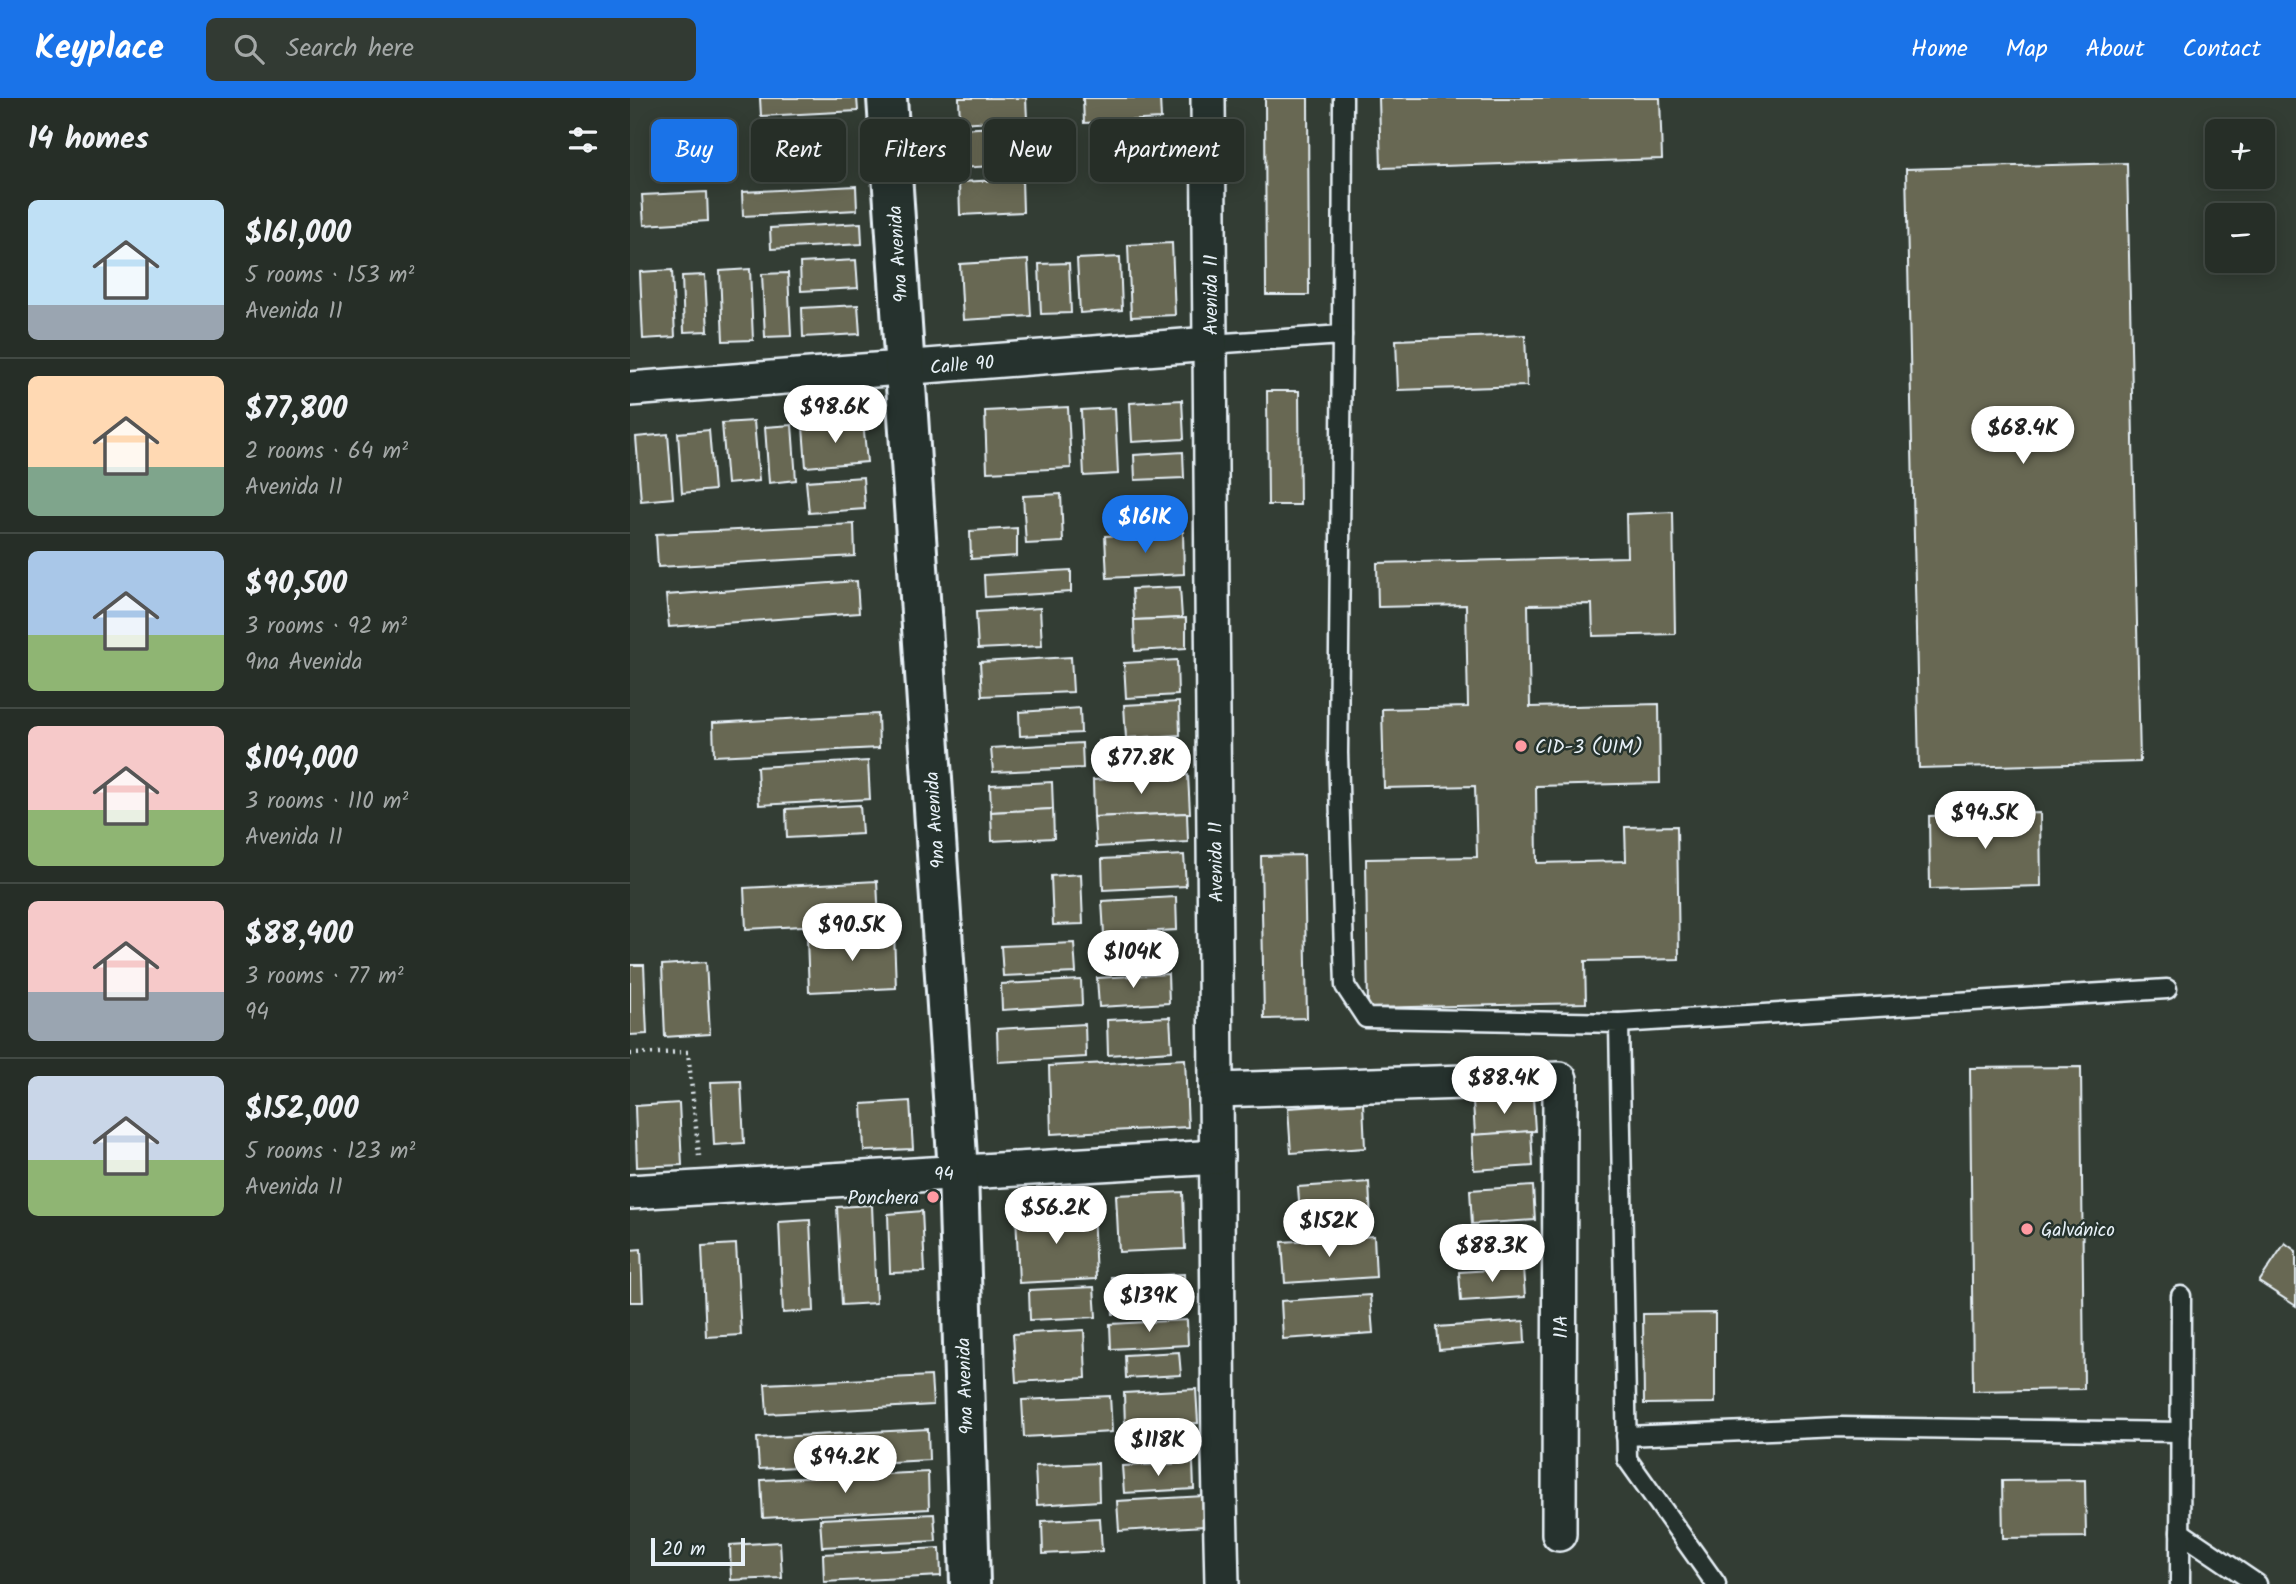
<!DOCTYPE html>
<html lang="en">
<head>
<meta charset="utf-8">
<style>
  body { margin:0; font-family:Kalam,sans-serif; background:#323a33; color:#f1f3f6; height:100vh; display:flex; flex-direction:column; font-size:26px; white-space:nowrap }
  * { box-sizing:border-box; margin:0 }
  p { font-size:23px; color:#a4a8a7 }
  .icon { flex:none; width:38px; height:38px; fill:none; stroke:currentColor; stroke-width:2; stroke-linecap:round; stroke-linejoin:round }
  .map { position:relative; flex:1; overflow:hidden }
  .side { display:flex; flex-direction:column; background:#262e27; width:630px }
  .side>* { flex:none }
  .hud { position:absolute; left:21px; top:21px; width:665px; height:63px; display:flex; gap:14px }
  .buttons { position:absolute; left:1575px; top:21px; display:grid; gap:14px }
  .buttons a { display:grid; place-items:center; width:70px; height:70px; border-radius:10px; background:#262e27; box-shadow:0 4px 18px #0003,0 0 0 2px #424a44; font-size:35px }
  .scale { position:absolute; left:21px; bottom:18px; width:94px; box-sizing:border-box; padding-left:7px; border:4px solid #e8f1f8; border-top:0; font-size:19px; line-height:24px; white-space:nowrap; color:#e8f1f8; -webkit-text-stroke:5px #26332d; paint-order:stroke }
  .price { position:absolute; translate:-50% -60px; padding:0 16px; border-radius:24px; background:#fff; color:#222; font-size:23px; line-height:46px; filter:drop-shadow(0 2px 4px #0008) }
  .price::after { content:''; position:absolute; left:50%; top:42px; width:21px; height:16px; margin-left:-10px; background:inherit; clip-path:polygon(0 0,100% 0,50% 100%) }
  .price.on { background:#1a73e8; color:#fff }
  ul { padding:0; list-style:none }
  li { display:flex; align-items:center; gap:21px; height:175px; padding:0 28px }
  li+li { border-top:2px solid #424a44 }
  li span { display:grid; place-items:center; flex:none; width:196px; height:140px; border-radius:10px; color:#555 }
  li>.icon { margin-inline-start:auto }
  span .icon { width:84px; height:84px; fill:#fffc; stroke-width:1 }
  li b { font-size:30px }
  h2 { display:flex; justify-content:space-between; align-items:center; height:84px; padding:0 28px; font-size:30px }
  .pill { padding:0 24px; border-radius:10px; background:#262e27; box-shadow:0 4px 18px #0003,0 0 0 2px #424a44; font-size:24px; line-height:63px }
  .pill.on { background:#1a73e8; color:#fff }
  header { display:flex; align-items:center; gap:42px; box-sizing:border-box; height:98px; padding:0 35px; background:#1a73e8; color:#fff }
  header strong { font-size:33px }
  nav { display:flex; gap:38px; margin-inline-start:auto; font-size:24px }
  .search { width:490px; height:63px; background:#323a33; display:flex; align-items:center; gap:18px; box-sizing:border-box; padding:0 24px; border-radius:10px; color:#a4a8a7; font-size:26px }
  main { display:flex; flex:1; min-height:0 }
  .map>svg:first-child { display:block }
  .building { fill:#676752; stroke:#e8f1f8; stroke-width:2 }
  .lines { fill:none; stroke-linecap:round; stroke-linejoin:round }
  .lane-casing { stroke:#e8f1f8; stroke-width:23 }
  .street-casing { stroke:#e8f1f8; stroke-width:38 }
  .secondary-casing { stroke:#e8f1f8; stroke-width:44 }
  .path { stroke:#e8f1f8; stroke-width:4.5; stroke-dasharray:2 5; stroke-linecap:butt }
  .lane { stroke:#26332d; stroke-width:18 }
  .street { stroke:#26332d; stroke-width:33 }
  .secondary { stroke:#26332d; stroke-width:38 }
  .poi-dot { fill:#ff9aa2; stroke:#26332d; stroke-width:2.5 }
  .labels { text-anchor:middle; stroke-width:5; stroke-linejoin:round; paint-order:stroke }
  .street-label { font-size:19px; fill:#e8f1f8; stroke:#26332d }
  .poi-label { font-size:19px; fill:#e8f1f8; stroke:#26332d; text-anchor:start }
</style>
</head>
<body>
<header>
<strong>Keyplace</strong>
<div class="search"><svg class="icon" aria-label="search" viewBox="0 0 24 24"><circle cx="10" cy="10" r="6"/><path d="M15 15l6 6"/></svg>Search here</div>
<nav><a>Home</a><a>Map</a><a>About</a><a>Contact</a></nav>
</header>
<main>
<section class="side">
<h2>14 homes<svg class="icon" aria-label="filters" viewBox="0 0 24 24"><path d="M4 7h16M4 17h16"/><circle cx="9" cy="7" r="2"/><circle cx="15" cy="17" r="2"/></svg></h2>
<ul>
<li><span style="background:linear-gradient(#bfe0f5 75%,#9aa5b1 0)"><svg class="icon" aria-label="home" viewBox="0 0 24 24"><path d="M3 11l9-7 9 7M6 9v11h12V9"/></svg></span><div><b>$161,000</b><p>5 rooms · 153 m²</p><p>Avenida 11</p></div></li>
<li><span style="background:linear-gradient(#ffd9b3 65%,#7fa58c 0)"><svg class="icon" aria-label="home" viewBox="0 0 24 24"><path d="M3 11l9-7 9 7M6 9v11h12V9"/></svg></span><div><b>$77,800</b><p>2 rooms · 64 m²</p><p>Avenida 11</p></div></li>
<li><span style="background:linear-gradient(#a9c7e8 60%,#8fb573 0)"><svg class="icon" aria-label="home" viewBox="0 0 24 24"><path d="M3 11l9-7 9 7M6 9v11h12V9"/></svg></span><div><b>$90,500</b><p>3 rooms · 92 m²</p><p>9na Avenida</p></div></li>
<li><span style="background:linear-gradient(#f6c9c9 60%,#8fb573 0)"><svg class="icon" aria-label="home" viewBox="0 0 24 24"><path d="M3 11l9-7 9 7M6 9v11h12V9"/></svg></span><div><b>$104,000</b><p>3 rooms · 110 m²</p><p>Avenida 11</p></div></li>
<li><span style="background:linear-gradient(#f6c9c9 65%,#9aa5b1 0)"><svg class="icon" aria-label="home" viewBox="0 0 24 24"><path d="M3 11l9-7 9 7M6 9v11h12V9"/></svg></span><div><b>$88,400</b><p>3 rooms · 77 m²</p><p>94</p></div></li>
<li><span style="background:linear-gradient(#c9d6e8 60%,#8fb573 0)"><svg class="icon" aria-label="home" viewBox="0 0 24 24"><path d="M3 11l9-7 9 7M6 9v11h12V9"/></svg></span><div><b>$152,000</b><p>5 rooms · 123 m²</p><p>Avenida 11</p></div></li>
</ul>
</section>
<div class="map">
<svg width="1666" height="1486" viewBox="0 0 1666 1486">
  <rect width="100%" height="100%" fill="#333d34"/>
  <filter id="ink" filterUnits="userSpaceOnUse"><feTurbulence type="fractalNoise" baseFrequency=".0143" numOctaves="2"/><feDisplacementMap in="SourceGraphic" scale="14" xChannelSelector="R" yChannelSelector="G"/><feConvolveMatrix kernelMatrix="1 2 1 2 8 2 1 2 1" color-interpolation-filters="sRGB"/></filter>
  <g filter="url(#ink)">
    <g class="building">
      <path d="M130,0H227L228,13L131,18Z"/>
      <path d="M329,0H396L397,21L330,25Z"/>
      <path d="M453,0H530L531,21L454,25Z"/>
      <path d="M635,0H678L679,197H636Z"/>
      <path d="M749,0H1030L1032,61L751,70Z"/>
      <path d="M428,26L430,64L330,70L329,31Z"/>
      <path d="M1497,65L1510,664L1289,670L1276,71Z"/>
      <path d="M392,81L393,114L330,117L329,84Z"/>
      <path d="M226,88L227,112L113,118L112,94Z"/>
      <path d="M77,94L78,123L14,127L12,97Z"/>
      <path d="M231,125L232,146L141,151L140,130Z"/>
      <path d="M542,145L545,217L501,219L498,147Z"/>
      <path d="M490,159L492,212L450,215L447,161Z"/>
      <path d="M226,162L228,190L171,193L170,165Z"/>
      <path d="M398,162L401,218L333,222L330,166Z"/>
      <path d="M439,165L441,215L411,216L409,166Z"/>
      <path d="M120,171L123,242L93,243L90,173Z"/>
      <path d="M42,172L45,239L13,241L10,174Z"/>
      <path d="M158,175L161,238L135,239L132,176Z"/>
      <path d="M75,177L78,233L54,234L52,178Z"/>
      <path d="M228,207L230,236L173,239L172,210Z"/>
      <path d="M895,237L897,288L768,292L766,242Z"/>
      <path d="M637,293H669L670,407H638Z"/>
      <path d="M552,302L554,341L502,344L500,305Z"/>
      <path d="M438,309L441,370L357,374L355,313Z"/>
      <path d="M485,310L488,376L454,378L451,312Z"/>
      <path d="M124,323L129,383L97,386L92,325Z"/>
      <path d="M233,324L237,364L176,369L173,329Z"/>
      <path d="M162,327L166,382L139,385L135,329Z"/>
      <path d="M79,332L84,392L52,395L48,335Z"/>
      <path d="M38,336L43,400L11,403L6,339Z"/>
      <path d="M553,354L554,380L505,382L504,357Z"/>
      <path d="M233,379L235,411L179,415L176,383Z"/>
      <path d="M431,396L433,444L396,446L393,398Z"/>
      <path d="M1043,414L1045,536L963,538L962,506L898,507L900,609L1029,606L1030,685L906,688L907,765L996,763L995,729L1047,728L1049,861L955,863L956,905L738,910L736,761L847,759L845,688L754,690L752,611L838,609L836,507L748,509L747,465L997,459L996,416Z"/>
      <path d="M224,426L225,458L28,469L26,436Z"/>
      <path d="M387,430V458L341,461L340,433Z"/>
      <path d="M553,434L554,476L477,480L475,438Z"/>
      <path d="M441,472V494L355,499L354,477Z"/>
      <path d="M227,483L229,515L39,529L36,497Z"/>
      <path d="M550,489L552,520L504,522L502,491Z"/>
      <path d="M410,510L412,548L348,551L346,514Z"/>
      <path d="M556,520V550L505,553L504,522Z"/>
      <path d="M441,559L443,594L352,598L350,564Z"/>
      <path d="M547,562L548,597L496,600L494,565Z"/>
      <path d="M549,604L550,637L496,640L494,607Z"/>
      <path d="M450,610L451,635L390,638L389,614Z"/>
      <path d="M248,616L249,650L84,658L83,625Z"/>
      <path d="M547,639L548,671L471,676L469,643Z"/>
      <path d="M452,645L453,670L363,674L361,650Z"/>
      <path d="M238,663L240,701L129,707L127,669Z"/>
      <path d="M558,677L560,715L464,719L463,682Z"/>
      <path d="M422,684L423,711L361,714L360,687Z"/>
      <path d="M230,707L232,736L157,740L156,711Z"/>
      <path d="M423,711L424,740L362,743L361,714Z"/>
      <path d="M557,715L558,744L466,749L464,719Z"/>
      <path d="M1410,715L1411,788L1300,791L1299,718Z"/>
      <path d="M554,757L556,788L473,792L472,761Z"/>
      <path d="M674,757L677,920L634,921L631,758Z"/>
      <path d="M451,776L453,826L423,827L421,778Z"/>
      <path d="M247,783L249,824L116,831L114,790Z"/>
      <path d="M546,799L547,832L474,836L472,803Z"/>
      <path d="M264,835L266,890L179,894L177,840Z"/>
      <path d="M444,845L446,875L373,878L371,848Z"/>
      <path d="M509,846L510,865L470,867L469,848Z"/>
      <path d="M76,864L80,936L35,939L32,867Z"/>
      <path d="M0,867H14L17,936L0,937Z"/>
      <path d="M538,876L539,905L469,909L467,880Z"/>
      <path d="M451,882L452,907L372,912L371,886Z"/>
      <path d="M540,919L542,953L478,957L477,922Z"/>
      <path d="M455,926L456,959L368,964L367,931Z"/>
      <path d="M555,961L558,1029L421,1036L419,968Z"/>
      <path d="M1451,969L1454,1291L1343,1293L1340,970Z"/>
      <path d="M111,983L114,1045L84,1047L81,984Z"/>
      <path d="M903,999L905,1033L845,1037L843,1003Z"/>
      <path d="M280,1003L283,1051L234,1053L232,1006Z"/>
      <path d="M49,1005L52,1067L7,1069L5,1008Z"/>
      <path d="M733,1005L735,1050L661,1055L658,1010Z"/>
      <path d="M901,1033L903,1068L844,1072L842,1037Z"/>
      <path d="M739,1084L741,1125L671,1130L668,1089Z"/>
      <path d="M903,1088L905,1122L842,1126L840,1092Z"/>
      <path d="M553,1094L555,1151L489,1154L486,1097Z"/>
      <path d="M242,1107L246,1205L212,1207L207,1109Z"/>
      <path d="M463,1111L466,1181L389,1185L386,1115Z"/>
      <path d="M292,1113L295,1174L260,1175L258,1116Z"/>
      <path d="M180,1122L184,1213L153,1215L149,1124Z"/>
      <path d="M744,1138L746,1179L655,1185L652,1144Z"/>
      <path d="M1655,1145L1666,1153V1208L1629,1184Z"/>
      <path d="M106,1146L111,1237L76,1239L72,1148Z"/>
      <path d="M11,1151L13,1204H0V1152Z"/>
      <path d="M893,1170L895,1199L831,1203L829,1174Z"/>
      <path d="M554,1176L556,1213L483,1216L481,1179Z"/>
      <path d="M464,1189L466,1219L400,1222L399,1192Z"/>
      <path d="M740,1197L743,1235L653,1241L651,1203Z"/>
      <path d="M1085,1215V1305L1014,1306L1013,1216Z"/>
      <path d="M557,1222L558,1247L481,1251L480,1226Z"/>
      <path d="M894,1223L895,1245L809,1252L807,1229Z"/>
      <path d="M454,1232L456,1280L386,1284L383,1236Z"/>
      <path d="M549,1254L551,1277L496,1280L495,1257Z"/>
      <path d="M301,1278L303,1307L137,1316L135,1286Z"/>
      <path d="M566,1291L568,1325L495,1329L494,1295Z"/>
      <path d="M480,1298L482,1334L394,1339L392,1302Z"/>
      <path d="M298,1331L299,1362L129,1371L127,1340Z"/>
      <path d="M560,1335L562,1359L501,1362L499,1338Z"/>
      <path d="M468,1365L469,1403L407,1407L405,1368Z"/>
      <path d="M563,1365L564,1391L494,1395L492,1368Z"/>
      <path d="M298,1374L299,1411L133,1420L131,1382Z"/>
      <path d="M1455,1382L1456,1439L1373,1440L1372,1383Z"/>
      <path d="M574,1398L575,1428L489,1433L487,1403Z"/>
      <path d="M304,1416L306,1443L192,1449L190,1421Z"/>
      <path d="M470,1420L472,1453L413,1456L412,1423Z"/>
      <path d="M150,1444L152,1480L101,1482L100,1447Z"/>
      <path d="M310,1450L311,1478L194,1484L193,1456Z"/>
    </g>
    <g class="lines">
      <defs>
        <g id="lane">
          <path d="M712,237L713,0"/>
          <path d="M580,246L712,237L708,655L715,888L736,920L989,925L997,1361L1086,1486"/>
          <path d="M989,925L1537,891"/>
          <path d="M996,1338L1209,1329L1551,1334"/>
          <path d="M1550,1434L1627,1486"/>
          <path d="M1550,1486L1551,1198"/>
        </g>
        <g id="street">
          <path d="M578,0L589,1356L592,1486"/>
          <path d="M0,291L580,246"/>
          <path d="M587,992L930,981L929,1436"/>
          <path d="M0,1094L587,1059"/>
        </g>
        <path id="secondary" d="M257,0L328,1074L340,1486"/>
      </defs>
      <use href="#lane" class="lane-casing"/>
      <use href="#street" class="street-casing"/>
      <use href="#secondary" class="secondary-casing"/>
      <path class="path" d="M0,956L58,954L69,1058"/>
      <use href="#lane" class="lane"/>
      <use href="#street" class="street"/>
      <use href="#secondary" class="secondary"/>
    </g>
  </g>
  <g class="poi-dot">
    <circle cx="891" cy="648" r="7"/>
    <circle cx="303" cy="1099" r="7"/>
    <circle cx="1397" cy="1131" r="7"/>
  </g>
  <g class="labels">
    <g class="street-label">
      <text transform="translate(267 156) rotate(-94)" y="7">9na Avenida</text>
      <text transform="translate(580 197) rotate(-90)" y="7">Avenida 11</text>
      <text transform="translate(332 266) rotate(-5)" y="7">Calle 90</text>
      <text transform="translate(304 722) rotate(-94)" y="7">9na Avenida</text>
      <text transform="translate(585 764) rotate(-91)" y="7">Avenida 11</text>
      <text transform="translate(314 1075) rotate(-3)" y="7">94</text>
      <text transform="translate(930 1229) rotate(-90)" y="7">11A</text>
      <text transform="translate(334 1288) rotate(-92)" y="7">9na Avenida</text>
    </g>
    <g class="poi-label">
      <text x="905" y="655">CID-3 (UIM)</text>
      <text x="289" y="1106" text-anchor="end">Ponchera</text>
      <text x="1411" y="1138">Galvánico</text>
    </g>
  </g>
</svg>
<div class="buttons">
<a>+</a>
<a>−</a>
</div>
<div class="scale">20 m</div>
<b class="price" style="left:205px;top:347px">$98.6K</b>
<b class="price" style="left:1393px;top:368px">$68.4K</b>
<b class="price on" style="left:515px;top:457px">$161K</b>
<b class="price" style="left:511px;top:698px">$77.8K</b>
<b class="price" style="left:1355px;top:753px">$94.5K</b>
<b class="price" style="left:222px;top:865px">$90.5K</b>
<b class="price" style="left:503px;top:892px">$104K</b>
<b class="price" style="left:874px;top:1018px">$88.4K</b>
<b class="price" style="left:426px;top:1148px">$56.2K</b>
<b class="price" style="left:699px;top:1161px">$152K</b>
<b class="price" style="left:862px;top:1186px">$88.3K</b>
<b class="price" style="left:519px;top:1236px">$139K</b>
<b class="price" style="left:528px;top:1380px">$118K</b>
<b class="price" style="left:215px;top:1397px">$94.2K</b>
<div class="hud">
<a class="pill on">Buy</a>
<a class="pill">Rent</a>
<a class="pill">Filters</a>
<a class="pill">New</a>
<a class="pill">Apartment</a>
</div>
</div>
</main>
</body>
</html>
